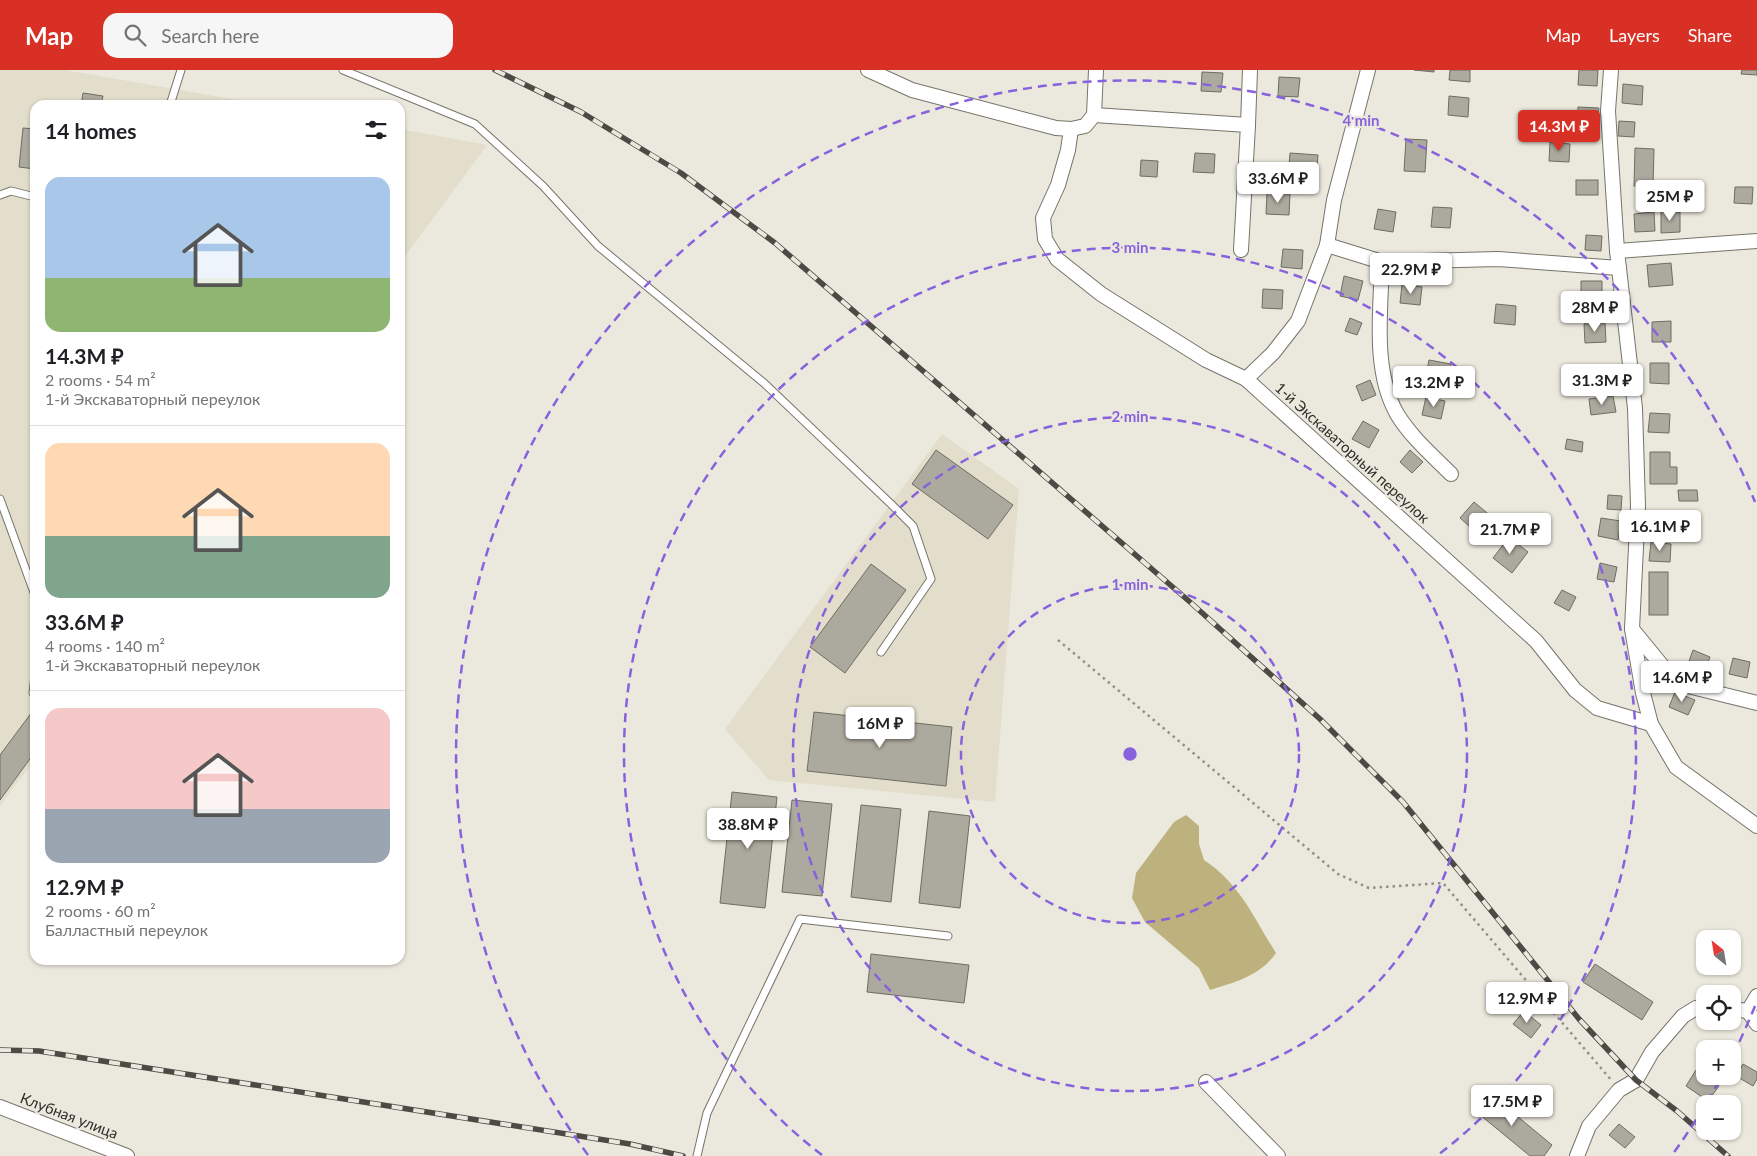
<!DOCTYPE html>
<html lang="en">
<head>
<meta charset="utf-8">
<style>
  body { margin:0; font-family:Lato,sans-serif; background:#f6f6f6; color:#202124; height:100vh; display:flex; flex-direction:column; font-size:19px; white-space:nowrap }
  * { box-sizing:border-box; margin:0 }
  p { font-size:16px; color:#757577 }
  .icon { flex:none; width:28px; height:28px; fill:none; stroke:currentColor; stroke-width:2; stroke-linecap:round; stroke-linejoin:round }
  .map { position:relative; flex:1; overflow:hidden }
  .sheet { position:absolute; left:30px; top:30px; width:375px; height:865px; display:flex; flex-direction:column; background:#fff; border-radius:15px; box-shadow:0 1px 4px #0004 }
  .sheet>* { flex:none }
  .needle { width:32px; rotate:330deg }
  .tools { position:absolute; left:1696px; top:860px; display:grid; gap:10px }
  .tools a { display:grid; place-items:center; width:45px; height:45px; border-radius:10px; background:#fff; box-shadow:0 1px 4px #0004; font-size:25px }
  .price { position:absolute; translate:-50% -42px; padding:0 11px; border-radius:5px; background:#fff; color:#222; font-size:16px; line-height:32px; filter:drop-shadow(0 1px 2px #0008) }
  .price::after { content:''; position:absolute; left:50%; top:30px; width:15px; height:11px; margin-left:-8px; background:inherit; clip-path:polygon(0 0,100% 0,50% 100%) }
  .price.current { background:#d93025; color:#fff }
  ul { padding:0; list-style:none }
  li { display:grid; align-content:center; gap:10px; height:265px; padding:0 15px }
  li+li { border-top:1px solid #e0e0e0 }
  li span { display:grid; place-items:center; height:155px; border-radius:15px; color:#555 }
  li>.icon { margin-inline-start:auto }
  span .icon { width:90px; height:90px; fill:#fffc; stroke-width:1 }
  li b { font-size:21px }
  h2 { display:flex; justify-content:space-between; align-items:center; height:60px; padding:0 15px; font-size:21px }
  header { display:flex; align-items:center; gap:30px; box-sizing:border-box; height:70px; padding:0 25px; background:#d93025; color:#fff }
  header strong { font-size:24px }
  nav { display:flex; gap:28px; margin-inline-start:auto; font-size:18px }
  .search { width:350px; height:45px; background:#f6f6f6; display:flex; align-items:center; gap:12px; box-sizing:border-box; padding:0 18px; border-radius:15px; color:#757577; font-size:19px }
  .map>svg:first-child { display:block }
  .built { fill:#e2decb }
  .water { fill:#bdb17e }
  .building { fill:#aca99e; stroke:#6f6c63 }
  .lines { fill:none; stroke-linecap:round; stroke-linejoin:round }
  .lane-casing { stroke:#76746a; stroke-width:9 }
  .street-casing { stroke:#76746a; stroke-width:16 }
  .path { stroke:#929088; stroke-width:2.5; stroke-dasharray:2.5 4; stroke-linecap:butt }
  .lane { stroke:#fff; stroke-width:7 }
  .street { stroke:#fff; stroke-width:14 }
  .rail-casing { stroke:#4c4a44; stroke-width:5.5 }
  .rail { stroke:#ebe8dd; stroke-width:4; stroke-dasharray:11; stroke-linecap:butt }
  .ring { fill:none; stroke:#8862dc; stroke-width:2.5; stroke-dasharray:9 6 }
  .labels { text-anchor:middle; stroke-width:4.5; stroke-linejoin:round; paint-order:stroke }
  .street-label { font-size:15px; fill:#2f2e29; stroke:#ebe8dd }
  .centre { fill:#8862dc; stroke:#ebe8dd; stroke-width:2.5 }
  .ring-label { font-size:15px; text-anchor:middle; font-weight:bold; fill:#8862dc; stroke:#ebe8dd; stroke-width:4.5; stroke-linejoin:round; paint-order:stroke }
</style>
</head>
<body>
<header>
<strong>Map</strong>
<div class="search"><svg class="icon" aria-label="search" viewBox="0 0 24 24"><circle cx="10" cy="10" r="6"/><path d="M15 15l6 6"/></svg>Search here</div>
<nav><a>Map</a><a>Layers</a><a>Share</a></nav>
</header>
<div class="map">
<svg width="1757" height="1086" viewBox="0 0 1757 1086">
  <rect width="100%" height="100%" fill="#ebe8dd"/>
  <g class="built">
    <path d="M0,0H65L266,35H35V689L0,736Z"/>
    <path d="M400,59L487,75L400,193Z"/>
    <path d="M942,364L1019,419L995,732L769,710L725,659Z"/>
  </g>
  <path class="water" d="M1186,745L1199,756V774L1204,790C1241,815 1253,847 1276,883C1260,906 1235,912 1210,920L1199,898L1145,852L1132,828L1136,803L1174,752Z"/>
  <g class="building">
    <path d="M1414,0H1434V2Z"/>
    <path d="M1450,0H1470V12L1449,10Z"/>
    <path d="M1579,0H1598L1597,16L1578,15Z"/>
    <path d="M1742,0H1757V5L1741,4Z"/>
    <path d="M1202,2L1223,3L1221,22L1201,21Z"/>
    <path d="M1279,7L1300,8L1298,27L1278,26Z"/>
    <path d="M1623,14L1643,16L1642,35L1622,33Z"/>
    <path d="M83,23L103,26L101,35H81Z"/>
    <path d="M1449,26L1469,28L1468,47L1448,45Z"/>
    <path d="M1578,37L1599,38L1597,57L1577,56Z"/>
    <path d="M1619,51L1635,52L1634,67L1618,66Z"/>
    <path d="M23,58L35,59V99L19,97Z"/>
    <path d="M1406,69L1427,70L1425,102L1404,101Z"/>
    <path d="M1550,72L1570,74L1569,92L1549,91Z"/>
    <path d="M1635,78L1654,79L1653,116H1634Z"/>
    <path d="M1195,83L1215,84L1214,103L1193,102Z"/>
    <path d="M1290,83L1318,85L1316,110L1288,109Z"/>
    <path d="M1141,90L1158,91L1157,107L1140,106Z"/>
    <rect x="1576" y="110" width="22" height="15"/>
    <path d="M1735,117H1753L1752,134L1734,133Z"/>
    <path d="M1267,123L1290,124L1289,145L1266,144Z"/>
    <path d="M1433,137L1452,138L1450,158L1431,157Z"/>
    <path d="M1378,139L1396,142L1393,162L1374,159Z"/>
    <path d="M1654,142L1655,161L1635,162L1634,144Z"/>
    <path d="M1661,142H1680V162L1661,163Z"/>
    <path d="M1586,165L1602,166L1601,181L1585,180Z"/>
    <path d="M1283,179L1303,180L1302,199L1281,197Z"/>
    <path d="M1671,193L1673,215L1649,217L1647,195Z"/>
    <path d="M1344,206L1363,211L1358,230L1340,226Z"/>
    <path d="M1581,211H1602V230L1581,229Z"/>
    <path d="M1402,214L1422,217L1420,235L1400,233Z"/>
    <path d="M1263,219L1283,220L1282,239L1262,238Z"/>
    <path d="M1496,234L1516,236L1515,255L1494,253Z"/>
    <path d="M1350,248L1362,253L1357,265L1345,261Z"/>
    <path d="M1671,251V272H1652V252Z"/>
    <path d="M1605,253L1606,272L1585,273L1584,254Z"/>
    <path d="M1429,290L1451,294L1448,314L1425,311Z"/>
    <path d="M1650,293H1669V314L1650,313Z"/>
    <path d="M1595,295H1611V309H1596Z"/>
    <path d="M1370,310L1376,325L1362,331L1356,316Z"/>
    <path d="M1613,326L1616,342L1591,345L1589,329Z"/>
    <path d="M1426,327L1445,331L1441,349L1422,345Z"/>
    <path d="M1650,343L1670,344L1669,363L1648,362Z"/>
    <path d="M1363,351L1379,360L1369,378L1352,369Z"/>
    <path d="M1567,369L1583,372L1582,382L1565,379Z"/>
    <path d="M936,380L1013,435L988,469L912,414Z"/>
    <path d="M1410,380L1423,392L1412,403L1400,392Z"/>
    <path d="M1650,382H1670V397H1677V414H1650Z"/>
    <path d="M1678,420H1697L1698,431H1679Z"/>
    <path d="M1608,425L1622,426L1621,440L1607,439Z"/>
    <path d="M1474,432L1492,447L1478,464L1460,448Z"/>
    <path d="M1674,444L1676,459L1651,462L1649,447Z"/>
    <path d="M1601,448L1621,451L1618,470L1598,466Z"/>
    <path d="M1509,467L1528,482L1512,503L1493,488Z"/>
    <path d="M1651,472L1671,474L1670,492L1649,491Z"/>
    <path d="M1600,493L1617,497L1614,512L1597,509Z"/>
    <path d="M871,494L906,520L845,603L810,577Z"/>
    <rect x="1649" y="502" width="19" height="43"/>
    <path d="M1562,520L1576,527L1569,541L1554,533Z"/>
    <path d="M1693,580L1710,587L1705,600L1688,594Z"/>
    <path d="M1733,588L1750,592L1747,608L1729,604Z"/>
    <path d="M1675,622L1695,630L1688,645L1669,637Z"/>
    <path d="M35,638V682L0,730V685Z"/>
    <path d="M814,642L952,657L946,716L807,701Z"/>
    <path d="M732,722L777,727L765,838L720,833Z"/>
    <path d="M792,730L832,734L822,826L782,822Z"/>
    <path d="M861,735L901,739L891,832L851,827Z"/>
    <path d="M929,741L970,746L960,838L919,833Z"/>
    <path d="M871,884L969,895L964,933L867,922Z"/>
    <path d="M1595,894L1653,932L1642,950L1583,912Z"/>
    <path d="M1524,941L1541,955L1531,968L1513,954Z"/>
    <path d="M1743,994L1757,1002V1009L1753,1016L1736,1006Z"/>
    <path d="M1696,1000L1719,1016L1708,1031L1686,1016Z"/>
    <path d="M1488,1022L1552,1075L1544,1086H1530L1474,1040Z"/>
    <path d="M1619,1054L1635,1067L1625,1078L1609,1065Z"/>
  </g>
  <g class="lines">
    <defs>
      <g id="lane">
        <path d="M343,0L475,54L543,116L598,176L764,313L891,434L913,456L931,509L881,582"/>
        <path d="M170,35L181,0"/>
        <path d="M0,125L11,121L35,127"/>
        <path d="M0,429L35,525"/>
        <path d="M33,623L35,605"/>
        <path d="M697,1086L707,1043L800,849L948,866"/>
      </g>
      <g id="street">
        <path d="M868,0L912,20L1056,58L1071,59L1085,56L1094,45L1096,0"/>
        <path d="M1368,0L1334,130L1327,175L1298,251L1273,283L1246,309L1536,571L1575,620L1597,638L1651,654"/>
        <path d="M1611,0L1608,41L1617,181L1635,338L1638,436L1632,559L1643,623L1651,654L1676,697L1757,756"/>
        <path d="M1094,45L1248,55L1241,180"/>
        <path d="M1248,55L1250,0"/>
        <path d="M1071,59L1068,80L1058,115L1043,148L1045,169L1057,189L1101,224L1144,251L1206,290L1246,309"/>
        <path d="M1327,175L1382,192L1498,189L1619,198"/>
        <path d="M1617,181L1757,171"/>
        <path d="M1382,192C1381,239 1372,300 1397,344C1411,367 1432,385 1451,404"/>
        <path d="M1632,559L1668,603L1684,615L1757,633"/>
        <path d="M1757,926L1748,941L1757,954"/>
        <path d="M1732,939L1748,941"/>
        <path d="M1206,1012L1278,1086"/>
        <path d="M0,1037L127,1086"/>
        <path d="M1577,1086L1589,1056L1619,1020L1636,1010L1652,982L1683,946L1696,938L1705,937"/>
      </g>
    </defs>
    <use href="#lane" class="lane-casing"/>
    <use href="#street" class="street-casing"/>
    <path class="path" d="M1058,570L1338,804L1369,818L1443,813L1612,1011"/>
    <use href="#lane" class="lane"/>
    <use href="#street" class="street"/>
    <defs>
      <g id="rail">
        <path d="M495,0L581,42L681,103L775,173L1190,532L1320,649L1403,732L1579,949L1636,1010L1677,1041L1728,1086"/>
        <path d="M0,980L39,981L630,1074L683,1086"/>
      </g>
    </defs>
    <use href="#rail" class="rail-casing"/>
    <use href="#rail" class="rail"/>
  </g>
  <g class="ring">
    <circle cx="1130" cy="684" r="169"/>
    <circle cx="1130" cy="684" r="337"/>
    <path d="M822 1085A506 506 0 1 1 1438 1085"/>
    <path d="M1755 936A674 674 0 0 1 1733 985M1719 1011A674 674 0 0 1 1672 1085M588 1085A674 674 0 1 1 1755 432"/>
  </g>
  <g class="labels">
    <g class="street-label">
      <text transform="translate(1352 383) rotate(42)" y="5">1-й Экскаваторный переулок</text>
      <text transform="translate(69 1046) rotate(21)" y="5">Клубная улица</text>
    </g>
  </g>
  <circle cx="1130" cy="684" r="8" class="centre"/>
  <g class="ring-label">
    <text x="1361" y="56">4 min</text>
    <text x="1130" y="183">3 min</text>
    <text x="1130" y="352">2 min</text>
    <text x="1130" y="520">1 min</text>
  </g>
</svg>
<div class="tools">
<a><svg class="needle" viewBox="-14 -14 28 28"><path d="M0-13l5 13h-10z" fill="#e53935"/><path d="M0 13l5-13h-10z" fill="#757577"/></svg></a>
<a><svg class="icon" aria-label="locate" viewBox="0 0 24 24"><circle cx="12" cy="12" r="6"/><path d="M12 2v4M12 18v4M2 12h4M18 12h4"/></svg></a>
<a>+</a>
<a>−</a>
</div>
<b class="price current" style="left:1559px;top:82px">14.3M ₽</b>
<b class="price" style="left:1278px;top:134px">33.6M ₽</b>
<b class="price" style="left:1670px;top:152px">25M ₽</b>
<b class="price" style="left:1411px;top:225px">22.9M ₽</b>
<b class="price" style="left:1595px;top:263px">28M ₽</b>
<b class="price" style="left:1602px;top:336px">31.3M ₽</b>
<b class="price" style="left:1434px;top:338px">13.2M ₽</b>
<b class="price" style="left:1660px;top:482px">16.1M ₽</b>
<b class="price" style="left:1510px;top:485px">21.7M ₽</b>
<b class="price" style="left:1682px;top:633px">14.6M ₽</b>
<b class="price" style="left:880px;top:679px">16M ₽</b>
<b class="price" style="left:748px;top:780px">38.8M ₽</b>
<b class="price" style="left:1527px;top:954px">12.9M ₽</b>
<b class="price" style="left:1512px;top:1057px">17.5M ₽</b>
<section class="sheet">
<h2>14 homes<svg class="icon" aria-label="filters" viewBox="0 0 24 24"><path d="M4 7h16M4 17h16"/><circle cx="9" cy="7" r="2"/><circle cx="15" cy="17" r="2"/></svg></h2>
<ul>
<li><span style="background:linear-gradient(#a9c7e8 65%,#8fb573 0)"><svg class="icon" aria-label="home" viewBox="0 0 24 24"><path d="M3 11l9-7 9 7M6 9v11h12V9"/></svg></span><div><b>14.3M ₽</b><p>2 rooms · 54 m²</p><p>1-й Экскаваторный переулок</p></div></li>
<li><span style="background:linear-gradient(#ffd9b3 60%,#7fa58c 0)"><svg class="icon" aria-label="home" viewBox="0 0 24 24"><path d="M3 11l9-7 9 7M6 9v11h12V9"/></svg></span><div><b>33.6M ₽</b><p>4 rooms · 140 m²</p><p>1-й Экскаваторный переулок</p></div></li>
<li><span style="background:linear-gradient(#f6c9c9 65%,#9aa5b1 0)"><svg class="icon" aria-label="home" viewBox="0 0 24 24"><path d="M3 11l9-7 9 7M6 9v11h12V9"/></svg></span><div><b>12.9M ₽</b><p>2 rooms · 60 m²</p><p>Балластный переулок</p></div></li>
</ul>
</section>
</div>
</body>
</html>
